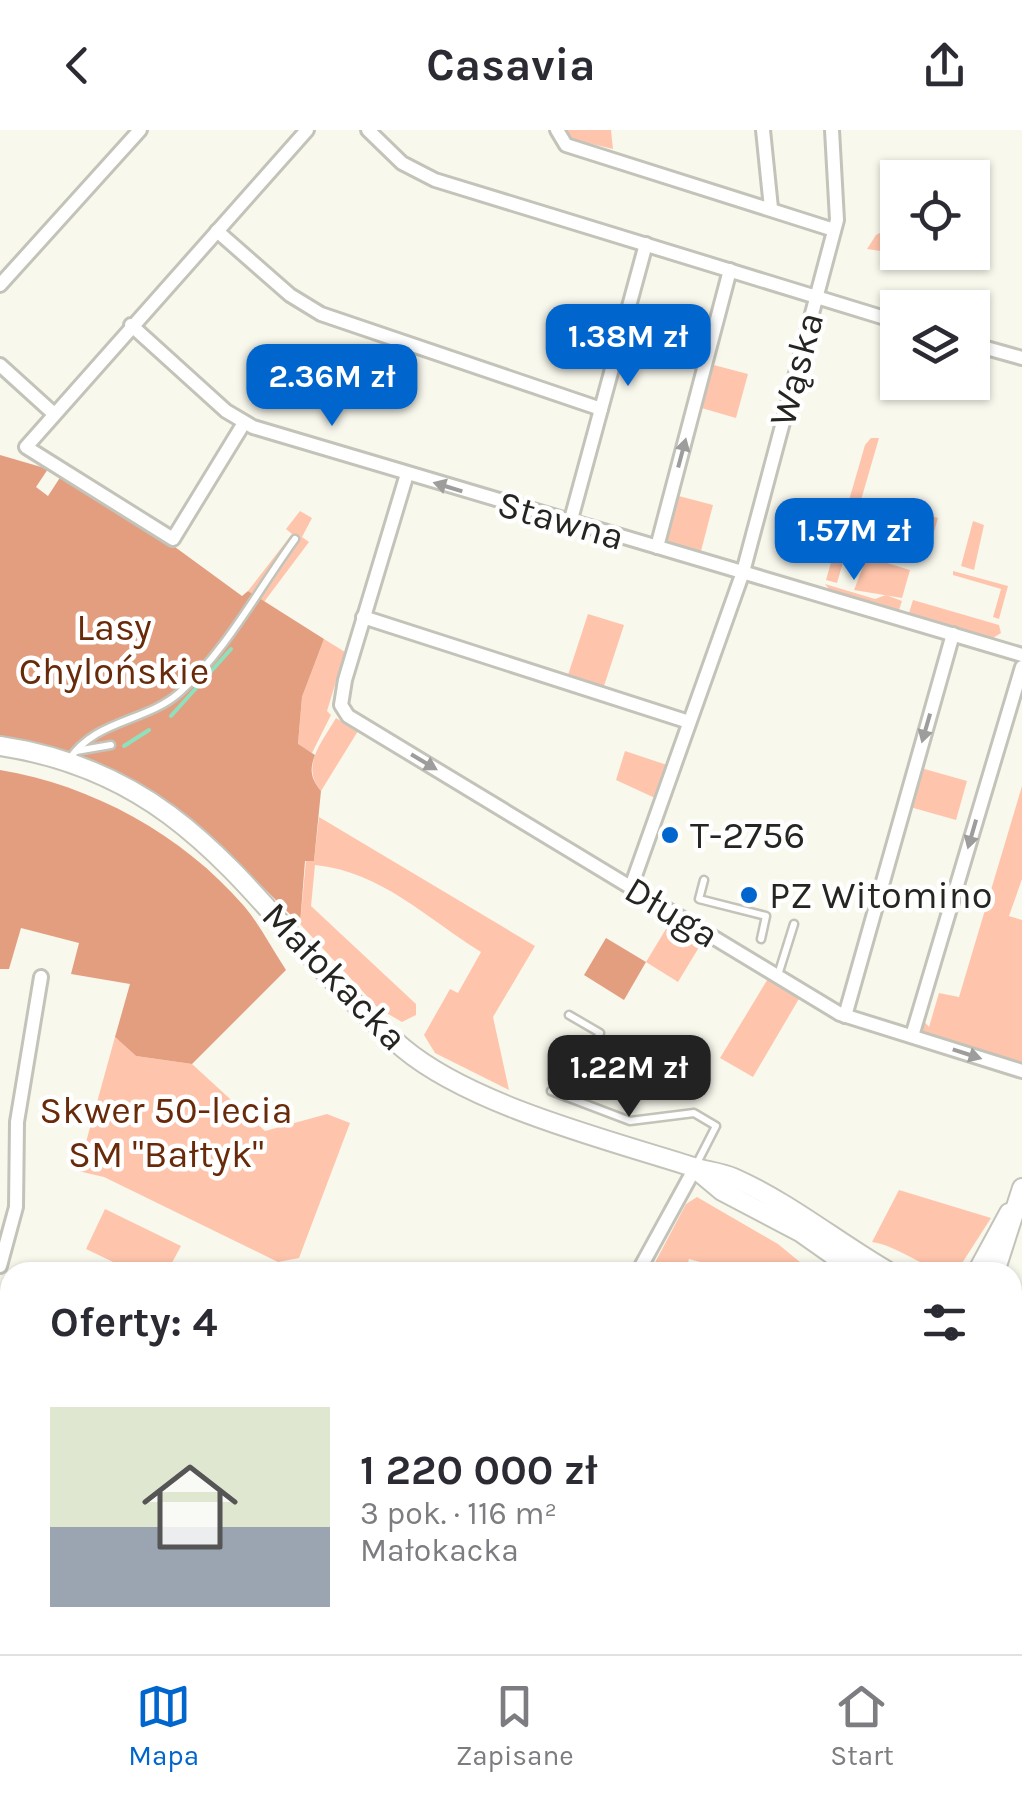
<!DOCTYPE html>
<html lang="pl">
<head>
<meta charset="utf-8">
<style>
  body { margin:0; font-family:Karla,sans-serif; background:#f2f2f3; color:#2b2b33; height:100vh; display:flex; flex-direction:column; font-size:38px; white-space:nowrap }
  * { box-sizing:border-box; margin:0 }
  p { font-size:32px; color:#7c7c81 }
  .icon { flex:none; width:55px; height:55px; fill:none; stroke:currentColor; stroke-width:2; stroke-linecap:round; stroke-linejoin:round }
  .map { position:relative; flex:1; overflow:hidden }
  .sheet { position:absolute; left:0px; top:1132px; width:1022px; height:392px; display:flex; flex-direction:column; background:#fff; border-radius:30px 30px 0 0; box-shadow:0 2px 8px #0004 }
  .sheet>* { flex:none }
  .tools { position:absolute; left:880px; top:30px; display:grid; gap:20px }
  .tools a { display:grid; place-items:center; width:110px; height:110px; border-radius:0px; background:#fff; box-shadow:0 2px 8px #0004; font-size:50px }
  .price { position:absolute; translate:-50% -85px; padding:0 22px; border-radius:20px; background:#0066ce; color:#fff; font-size:32px; line-height:65px; filter:drop-shadow(0 2px 5px #0008) }
  .price::after { content:''; position:absolute; left:50%; top:60px; width:30px; height:22px; margin-left:-15px; background:inherit; clip-path:polygon(0 0,100% 0,50% 100%) }
  .price.on { background:#222; color:#fff }
  ul { padding:0; list-style:none }
  li { display:flex; align-items:center; gap:30px; height:250px; padding:0 50px }
  li span { display:grid; place-items:center; flex:none; width:280px; height:200px; border-radius:0px; color:#555 }
  li>.icon { margin-inline-start:auto }
  span .icon { width:120px; height:120px; fill:#fffc; stroke-width:1 }
  li b { font-size:42px }
  h2 { display:flex; justify-content:space-between; align-items:center; height:120px; padding:0 50px; font-size:42px }
  header { display:flex; justify-content:space-between; align-items:center; height:130px; padding:0 50px; background:#fff; font-size:45px; font-weight:700 }
  .menu { display:flex; justify-content:space-around; align-items:center; height:140px; border-top:2px solid #e1e1e2; background:#fff; font-size:28px; color:#7c7c81 }
  .menu a { display:grid; justify-items:center; gap:5px }
  .menu .on { color:#0066ce }
  .map>svg:first-child { display:block }
  .green { fill:#ffc5ac }
  .forest { fill:#e39e80 }
  .lines { fill:none; stroke-linecap:round; stroke-linejoin:round }
  .stream { stroke:#8fe0bd; stroke-width:4 }
  .service-casing { stroke:#c4c3b9; stroke-width:11 }
  .minor-casing { stroke:#c4c3b9; stroke-width:18 }
  .tertiary-casing { stroke:#c4c3b9; stroke-width:22 }
  .secondary-casing { stroke:#c4c3b9; stroke-width:22 }
  .service { stroke:#fff; stroke-width:6 }
  .minor { stroke:#fff; stroke-width:12 }
  .tertiary { stroke:#fff; stroke-width:18 }
  .secondary { stroke:#fff; stroke-width:18 }
  .oneway { fill:#9d9d9b }
  .poi-dot { fill:#0066ce; stroke:#fff; stroke-width:4 }
  .labels { text-anchor:middle; stroke-width:9; stroke-linejoin:round; paint-order:stroke }
  .street-label { font-size:38px; fill:#252521; stroke:#fff }
  .park-label { font-size:38px; fill:#692a0a; stroke:#fff }
  .poi-label { font-size:38px; fill:#252521; stroke:#fff; text-anchor:start }
</style>
</head>
<body>
<header><svg class="icon" aria-label="back" viewBox="0 0 24 24"><path d="M15 5l-7 7 7 7"/></svg>Casavia<svg class="icon" aria-label="share" viewBox="0 0 24 24"><path d="M12 15V3M7 8l5-5 5 5M5 13v7h14v-7"/></svg></header>
<div class="map">
<svg width="1022" height="1524" viewBox="0 0 1022 1524">
  <rect width="100%" height="100%" fill="#f9f8ed"/>
  <g class="green">
    <path d="M564,0H611L613,19L571,9Z"/>
    <path d="M897,94L894,123L867,119L876,105Z"/>
    <path d="M710,234L748,244L736,288L698,277Z"/>
    <path d="M871,308H879L837,453L826,450L865,315Z"/>
    <path d="M675,365L713,375L701,421L663,410Z"/>
    <path d="M300,381L312,388L302,407L309,412L264,472L248,461L292,404L286,399Z"/>
    <path d="M924,384L938,388L927,425L914,421Z"/>
    <path d="M973,391L984,395L974,440L961,436Z"/>
    <path d="M867,427L910,440L902,468L854,460Z"/>
    <path d="M953,441L1008,456L999,489L993,487L1001,459L953,445Z"/>
    <path d="M825,454L875,469L886,465L902,471L899,480L830,460Z"/>
    <path d="M913,470L999,495L1001,503L993,508L909,483Z"/>
    <path d="M588,484L624,495L604,556L568,545Z"/>
    <path d="M324,509L345,522L327,581L331,585L312,623L298,615L302,567Z"/>
    <path d="M336,588L358,601L321,661C300,636 322,612 336,588Z"/>
    <path d="M625,621L667,635L655,668L616,650Z"/>
    <path d="M921,638L967,651L956,690L910,677Z"/>
    <path d="M1022,656V749L1009,786L1022,790V933L918,901L921,888L929,897L939,863L959,867Z"/>
    <path d="M319,687L535,816L493,887L509,960L435,923L424,905L450,859L458,863L481,822C426,788 382,742 315,735L311,776L416,874V885L402,892L378,878L300,794L306,730L314,731Z"/>
    <path d="M672,789L704,809L678,852L646,832Z"/>
    <path d="M769,847L800,867L753,947L720,928Z"/>
    <path d="M115,907L136,926L192,934L265,1001L327,984L350,993L299,1128L278,1132L104,1047L78,1041Z"/>
    <path d="M899,1060L991,1088L957,1141C930,1145 901,1116 872,1112Z"/>
    <path d="M697,1067L778,1114L812,1142H738L689,1129L685,1142H650L686,1074Z"/>
    <path d="M105,1079L181,1116L167,1142H134L86,1119Z"/>
    <path d="M3,1333L10,1337V1396L0,1391Z"/>
    <path d="M0,1454L10,1460V1515H78L73,1524H0Z"/>
    <rect x="917" y="1515" width="56" height="9"/>
  </g>
  <g class="forest">
    <path d="M0,325L48,339L36,357L48,366L61,346L175,417L242,466L248,461L324,509L302,567L298,614L315,625C309,640 311,649 321,661L314,731H305L300,794C196,692 150,636 0,607Z"/>
    <path d="M0,640C92,655 183,705 244,776C260,795 272,819 286,840L192,934L136,926L115,907L130,854L71,844L79,813L21,798L9,839H0Z"/>
    <path d="M606,808L646,832L624,870L584,845Z"/>
  </g>
  <g class="lines">
    <g class="stream">
      <path d="M171,586L231,519"/>
      <path d="M124,616L149,600"/>
    </g>
    <defs>
      <g id="service">
        <path d="M76,621L111,615"/>
        <path d="M69,630C94,590 146,592 179,563C226,521 258,460 295,409"/>
        <path d="M704,750L699,769L766,786L761,809"/>
        <path d="M778,845L794,794"/>
        <path d="M569,885L600,903L584,932"/>
        <path d="M551,961L630,991L694,983L716,996L695,1037"/>
        <path d="M566,966L579,939"/>
      </g>
      <g id="minor">
        <path d="M368,0L402,33L435,50L898,192"/>
        <path d="M557,0L566,15L834,100"/>
        <path d="M763,0L771,78"/>
        <path d="M217,101L290,165L321,184L601,279"/>
        <path d="M0,155L140,0"/>
        <path d="M131,195L226,281L253,297L1022,525"/>
        <path d="M972,214L1022,228"/>
        <path d="M0,235L53,283"/>
        <path d="M244,293L173,409L26,317L307,0"/>
        <path d="M407,344L345,550L341,575L348,586L840,884L1022,941"/>
        <path d="M570,393L646,114"/>
        <path d="M657,417L730,140"/>
        <path d="M363,487L689,592"/>
        <path d="M631,757L743,442L837,90L832,0"/>
        <path d="M845,886L953,504"/>
        <path d="M912,906L1022,537"/>
        <path d="M0,1136L16,1077L17,992L41,847"/>
        <path d="M638,1142L695,1038"/>
        <path d="M0,1298L10,1304"/>
        <path d="M377,1515L393,1524"/>
        <path d="M431,1524L437,1515"/>
      </g>
      <g id="tertiary">
        <path d="M977,1142L1009,1083"/>
        <path d="M995,1142L1022,1058"/>
      </g>
      <g id="secondary">
        <path d="M0,616C207,647 261,799 403,918C471,975 605,1009 690,1036C704,1041 720,1042 734,1048C790,1073 837,1112 889,1142"/>
        <path d="M698,1041L722,1061L800,1102L857,1142"/>
        <path d="M1012,1218L1022,1222"/>
        <path d="M1012,1239L1022,1243"/>
        <path d="M714,1524L720,1515"/>
      </g>
    </defs>
    <use href="#service" class="service-casing"/>
    <use href="#minor" class="minor-casing"/>
    <use href="#tertiary" class="tertiary-casing"/>
    <use href="#secondary" class="secondary-casing"/>
    <use href="#service" class="service"/>
    <use href="#minor" class="minor"/>
    <use href="#tertiary" class="tertiary"/>
    <use href="#secondary" class="secondary"/>
  </g>
  <defs><path id="oneway-solid" d="M-6-.8H1V-3.2L6.5 0L1 3.2V.8H-6Z" transform="scale(2.5)"/></defs>
  <g class="oneway">
    <use href="#oneway-solid" transform="translate(682 323) rotate(-75)"/>
    <use href="#oneway-solid" transform="translate(448 357) rotate(-163)"/>
    <use href="#oneway-solid" transform="translate(926 598) rotate(106)"/>
    <use href="#oneway-solid" transform="translate(424 632) rotate(31)"/>
    <use href="#oneway-solid" transform="translate(972 704) rotate(106)"/>
    <use href="#oneway-solid" transform="translate(967 924) rotate(18)"/>
  </g>
  <g class="poi-dot">
    <circle cx="670" cy="705" r="10"/>
    <circle cx="749" cy="765" r="10"/>
  </g>
  <g class="labels">
    <g class="street-label">
      <text transform="translate(796 239) rotate(-75)" y="13">Wąska</text>
      <text transform="translate(561 390) rotate(16)" y="13">Stawna</text>
      <text transform="translate(672 782) rotate(31)" y="13">Długa</text>
      <text transform="translate(335 846) rotate(46)" y="13">Małokacka</text>
    </g>
    <g class="park-label">
      <text x="114" y="510">Lasy<tspan x="114" dy="44">Chylońskie</tspan></text>
      <text x="166" y="993">Skwer 50-lecia<tspan x="166" dy="44">SM "Bałtyk"</tspan></text>
    </g>
    <g class="poi-label">
      <text x="690" y="718">T-2756</text>
      <text x="769" y="778">PZ Witomino</text>
    </g>
  </g>
</svg>
<div class="tools">
<a><svg class="icon" aria-label="locate" viewBox="0 0 24 24"><circle cx="12" cy="12" r="6"/><path d="M12 2v4M12 18v4M2 12h4M18 12h4"/></svg></a>
<a><svg class="icon" aria-label="layers" viewBox="0 0 24 24"><path d="M12 4l9 5-9 5-9-5zM3 14l9 5 9-5"/></svg></a>
</div>
<b class="price" style="left:628px;top:259px">1.38M zł</b>
<b class="price" style="left:332px;top:299px">2.36M zł</b>
<b class="price" style="left:854px;top:453px">1.57M zł</b>
<b class="price on" style="left:629px;top:990px">1.22M zł</b>
<section class="sheet">
<h2>Oferty: 4<svg class="icon" aria-label="filters" viewBox="0 0 24 24"><path d="M4 7h16M4 17h16"/><circle cx="9" cy="7" r="2"/><circle cx="15" cy="17" r="2"/></svg></h2>
<ul>
<li><span style="background:linear-gradient(#dfe7d0 60%,#9aa5b1 0)"><svg class="icon" aria-label="home" viewBox="0 0 24 24"><path d="M3 11l9-7 9 7M6 9v11h12V9"/></svg></span><div><b>1 220 000 zł</b><p>3 pok. · 116 m²</p><p>Małokacka</p></div></li>
</ul>
</section>
</div>
<nav class="menu">
<a class="on"><svg class="icon" aria-label="map" viewBox="0 0 24 24"><path d="M3 6l6-2 6 2 6-2v14l-6 2-6-2-6 2zM9 4v14M15 6v14"/></svg>Mapa</a>
<a><svg class="icon" aria-label="saved" viewBox="0 0 24 24"><path d="M7 4h10v16l-5-4-5 4z"/></svg>Zapisane</a>
<a><svg class="icon" aria-label="home" viewBox="0 0 24 24"><path d="M3 11l9-7 9 7M6 9v11h12V9"/></svg>Start</a>
</nav>
</body>
</html>
